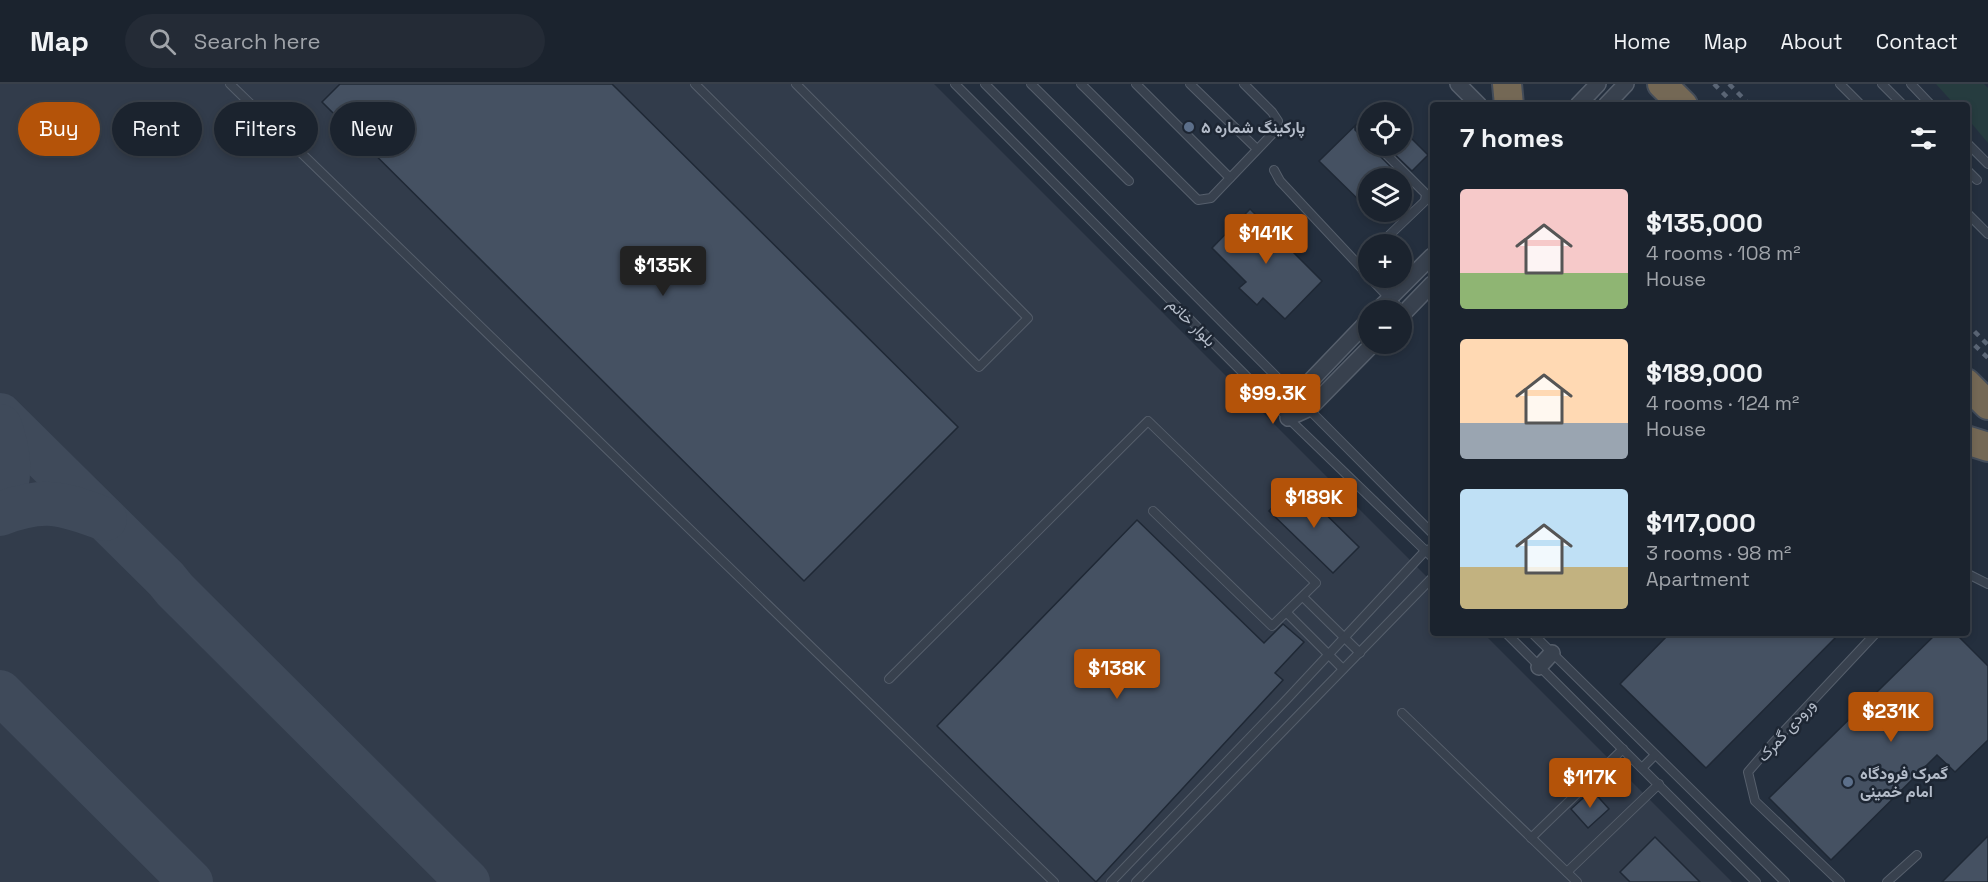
<!DOCTYPE html>
<html lang="en">
<head>
<meta charset="utf-8">
<style>
  body { margin:0; font-family:"Space Grotesk",Vazirmatn,sans-serif; background:#242b36; color:#f1f3f6; height:100vh; display:flex; flex-direction:column; font-size:22px; white-space:nowrap }
  * { box-sizing:border-box; margin:0 }
  p { font-size:20px; color:#a0a4aa }
  .icon { flex:none; width:33px; height:33px; fill:none; stroke:currentColor; stroke-width:2; stroke-linecap:round; stroke-linejoin:round }
  .map { position:relative; flex:1; overflow:hidden }
  .details { position:absolute; left:1430px; top:18px; width:540px; height:534px; display:flex; flex-direction:column; background:#1b232e; border-radius:6px; box-shadow:0 3px 9px #0003,0 0 0 2px #39404a }
  .details>* { flex:none }
  .guide { position:absolute; left:18px; top:18px; width:570px; height:54px; display:flex; gap:12px }
  .tools { position:absolute; left:1358px; top:18px; display:grid; gap:12px }
  .tools a { display:grid; place-items:center; width:54px; height:54px; border-radius:50%; background:#1b232e; box-shadow:0 3px 9px #0003,0 0 0 2px #39404a; font-size:30px }
  .price { position:absolute; translate:-50% -51px; padding:0 14px; border-radius:6px; background:#b45309; color:#fff; font-size:20px; line-height:39px; filter:drop-shadow(0 2px 3px #0008) }
  .price::after { content:''; position:absolute; left:50%; top:36px; width:18px; height:14px; margin-left:-9px; background:inherit; clip-path:polygon(0 0,100% 0,50% 100%) }
  .price.active { background:#222; color:#fff }
  ul { padding:0; list-style:none }
  li { display:flex; align-items:center; gap:18px; height:150px; padding:0 30px }
  li span { display:grid; place-items:center; flex:none; width:168px; height:120px; border-radius:6px; color:#555 }
  li>.icon { margin-inline-start:auto }
  span .icon { width:72px; height:72px; fill:#fffc; stroke-width:1 }
  li b { font-size:26px }
  h2 { display:flex; justify-content:space-between; align-items:center; height:72px; padding:0 30px; font-size:26px }
  .tag { padding:0 21px; border-radius:27px; background:#1b232e; box-shadow:0 3px 9px #0003,0 0 0 2px #39404a; font-size:21px; line-height:54px }
  .tag.active { background:#b45309; color:#fff }
  header { display:flex; align-items:center; gap:36px; box-sizing:border-box; height:84px; padding:0 30px; background:#1b232e; border-bottom:2px solid #39404a }
  header strong { font-size:28px }
  nav { display:flex; gap:33px; margin-inline-start:auto; font-size:21px }
  .search { width:420px; height:54px; background:#242b36; display:flex; align-items:center; gap:15px; box-sizing:border-box; padding:0 21px; border-radius:33px; color:#a0a4aa; font-size:22px }
  .map>svg:first-child { display:block }
  .airport { fill:#323c4b }
  .green { fill:#263c3f }
  .lines { fill:none; stroke-linecap:round; stroke-linejoin:round }
  .taxiway { stroke:#3f4a5a; stroke-width:44 }
  .building { fill:#455162; stroke:#1f2835; stroke-width:1.5 }
  .lane-casing { stroke:#565f6c; stroke-width:10 }
  .street-casing { stroke:#565f6c; stroke-width:18 }
  .highway-casing { stroke:#434c59; stroke-width:32 }
  .lane { stroke:#38414e; stroke-width:8 }
  .street { stroke:#38414e; stroke-width:15 }
  .highway { stroke:#746855; stroke-width:28 }
  .rail { stroke:#5a6575; stroke-width:4.5; stroke-dasharray:6 6; stroke-linecap:butt }
  .service-dot { fill:#5c6f8a; stroke:#1d2633; stroke-width:2 }
  .labels { text-anchor:middle; stroke-width:5; stroke-linejoin:round; paint-order:stroke }
  .poi-label { font-size:16px; font-weight:bold; fill:#b4bcc9; stroke:#1d2633; text-anchor:start }
  .street-label { font-size:16px; fill:#b4bcc9; stroke:#1d2633 }
</style>
</head>
<body>
<header>
<strong>Map</strong>
<div class="search"><svg class="icon" aria-label="search" viewBox="0 0 24 24"><circle cx="10" cy="10" r="6"/><path d="M15 15l6 6"/></svg>Search here</div>
<nav><a>Home</a><a>Map</a><a>About</a><a>Contact</a></nav>
</header>
<div class="map">
<svg width="1988" height="798" viewBox="0 0 1988 798">
  <rect width="100%" height="100%" fill="#242f3e"/>
  <path class="airport" d="M0,0H934L1432,498V549H1483L1732,798H0Z"/>
  <path class="green" d="M1936,0H1984L1988,4V59L1967,34L1966,21H1955Z"/>
  <g class="lines">
    <g class="taxiway">
      <path d="M0,331L166,495L175,506L468,798"/>
      <path d="M0,342C9,368 13,393 0,419"/>
      <path d="M0,430C44,413 62,419 105,435"/>
      <path d="M0,608L191,798"/>
    </g>
  </g>
  <g class="building">
    <path d="M340,0H612L958,343L804,497L322,18Z"/>
    <path d="M1368,29V43L1363,38H1359L1355,42V46L1364,55L1368,57V62H1372L1374,66L1402,94H1368V125L1319,77Z"/>
    <path d="M1401,44L1428,71L1412,87L1386,62H1401Z"/>
    <path d="M1250,125L1322,197L1285,235L1263,214L1257,221L1239,204L1246,198L1212,164Z"/>
    <path d="M1295,400L1359,463L1333,489L1269,427Z"/>
    <path d="M1137,436L1264,559L1283,540L1304,558L1275,589L1283,596L1096,798L937,642Z"/>
    <path d="M1670,549H1840L1706,684L1620,600Z"/>
    <path d="M1937,549H1955L1988,582V656L1955,688L1937,671L1831,776L1769,714Z"/>
    <path d="M1592,706L1609,725L1588,744L1571,725Z"/>
    <path d="M1988,752V798H1942Z"/>
    <path d="M1655,753L1700,798H1630L1620,788Z"/>
  </g>
  <g class="lines">
    <defs>
      <g id="lane">
        <path d="M230,0L1054,798"/>
        <path d="M695,0L979,283L1028,234L796,0"/>
        <path d="M955,0L1288,334L1432,473"/>
        <path d="M985,0L1432,449"/>
        <path d="M1031,0L1129,97"/>
        <path d="M1081,0L1198,116L1211,114L1276,46L1278,37L1272,28L1244,0"/>
        <path d="M1136,0L1230,94"/>
        <path d="M1190,0L1257,65"/>
        <path d="M1840,0L1861,21"/>
        <path d="M1882,0L1903,21"/>
        <path d="M1911,0L1931,21"/>
        <path d="M1361,44L1368,51"/>
        <path d="M1966,58L1988,80"/>
        <path d="M1378,62L1426,110L1425,117L1380,160"/>
        <path d="M1966,85L1977,96"/>
        <path d="M1274,86L1280,97L1368,191"/>
        <path d="M1966,128L1988,150"/>
        <path d="M1359,181L1368,172"/>
        <path d="M1370,194L1401,226"/>
        <path d="M1966,489L1988,500"/>
        <path d="M1303,513L1360,569"/>
        <path d="M1287,529L1343,585"/>
        <path d="M1506,549L1756,798"/>
        <path d="M1532,549L1785,798"/>
        <path d="M889,595L1148,337L1316,499L1272,542L1153,427"/>
        <path d="M1402,629L1577,798"/>
        <path d="M1642,684L1655,671"/>
        <path d="M1531,754L1623,665"/>
        <path d="M1567,788L1659,700"/>
        <path d="M1111,798L1288,614L1426,466L1432,465"/>
        <path d="M1136,798L1432,494"/>
        <path d="M1840,798L1755,717L1748,688L1773,659L1876,549"/>
        <path d="M1887,798L1917,771"/>
      </g>
      <g id="street">
        <path d="M1458,0L1479,21"/>
        <path d="M1578,21L1598,0"/>
        <path d="M1606,21L1626,0"/>
        <path d="M1378,226L1432,172"/>
        <path d="M1401,232L1432,200"/>
        <path d="M1368,237L1297,311L1288,334L1310,324L1373,260"/>
        <path d="M1539,583L1552,569"/>
      </g>
      <g id="highway">
        <path d="M1507,0L1509,21"/>
        <path d="M1662,0L1683,21"/>
        <path d="M1966,299L1988,321"/>
        <path d="M1966,356L1988,363"/>
      </g>
    </defs>
    <use href="#lane" class="lane-casing"/>
    <use href="#street" class="street-casing"/>
    <use href="#highway" class="highway-casing"/>
    <use href="#lane" class="lane"/>
    <use href="#street" class="street"/>
    <use href="#highway" class="highway"/>
    <g class="rail">
      <path d="M1714,0L1735,21"/>
      <path d="M1729,0L1750,21"/>
      <path d="M1966,239L1988,261"/>
      <path d="M1966,253L1988,274"/>
    </g>
  </g>
  <g class="service-dot">
    <circle cx="1189" cy="43" r="6"/>
    <circle cx="1848" cy="698" r="6"/>
  </g>
  <g class="labels">
    <g class="poi-label">
      <text x="1201" y="49">پارکینگ شماره ۵</text>
      <text x="1860" y="695">گمرک فرودگاه<tspan x="1860" dy="18">امام خمینی</tspan></text>
    </g>
    <g class="street-label">
      <text transform="translate(1192 238) rotate(45)" y="6">بلوار خاتم</text>
      <text transform="translate(1786 646) rotate(-48)" y="6">ورودی گمرک</text>
    </g>
  </g>
</svg>
<div class="tools">
<a><svg class="icon" aria-label="locate" viewBox="0 0 24 24"><circle cx="12" cy="12" r="6"/><path d="M12 2v4M12 18v4M2 12h4M18 12h4"/></svg></a>
<a><svg class="icon" aria-label="layers" viewBox="0 0 24 24"><path d="M12 4l9 5-9 5-9-5zM3 14l9 5 9-5"/></svg></a>
<a>+</a>
<a>−</a>
</div>
<b class="price" style="left:1266px;top:181px">$141K</b>
<b class="price active" style="left:663px;top:213px">$135K</b>
<b class="price" style="left:1273px;top:341px">$99.3K</b>
<b class="price" style="left:1314px;top:445px">$189K</b>
<b class="price" style="left:1117px;top:616px">$138K</b>
<b class="price" style="left:1891px;top:659px">$231K</b>
<b class="price" style="left:1590px;top:725px">$117K</b>
<div class="guide">
<a class="tag active">Buy</a>
<a class="tag">Rent</a>
<a class="tag">Filters</a>
<a class="tag">New</a>
</div>
<section class="details">
<h2>7 homes<svg class="icon" aria-label="filters" viewBox="0 0 24 24"><path d="M4 7h16M4 17h16"/><circle cx="9" cy="7" r="2"/><circle cx="15" cy="17" r="2"/></svg></h2>
<ul>
<li><span style="background:linear-gradient(#f6c9c9 70%,#8fb573 0)"><svg class="icon" aria-label="home" viewBox="0 0 24 24"><path d="M3 11l9-7 9 7M6 9v11h12V9"/></svg></span><div><b>$135,000</b><p>4 rooms · 108 m²</p><p>House</p></div></li>
<li><span style="background:linear-gradient(#ffd9b3 70%,#9aa5b1 0)"><svg class="icon" aria-label="home" viewBox="0 0 24 24"><path d="M3 11l9-7 9 7M6 9v11h12V9"/></svg></span><div><b>$189,000</b><p>4 rooms · 124 m²</p><p>House</p></div></li>
<li><span style="background:linear-gradient(#bfe0f5 65%,#c2b280 0)"><svg class="icon" aria-label="home" viewBox="0 0 24 24"><path d="M3 11l9-7 9 7M6 9v11h12V9"/></svg></span><div><b>$117,000</b><p>3 rooms · 98 m²</p><p>Apartment</p></div></li>
</ul>
</section>
</div>
</body>
</html>
